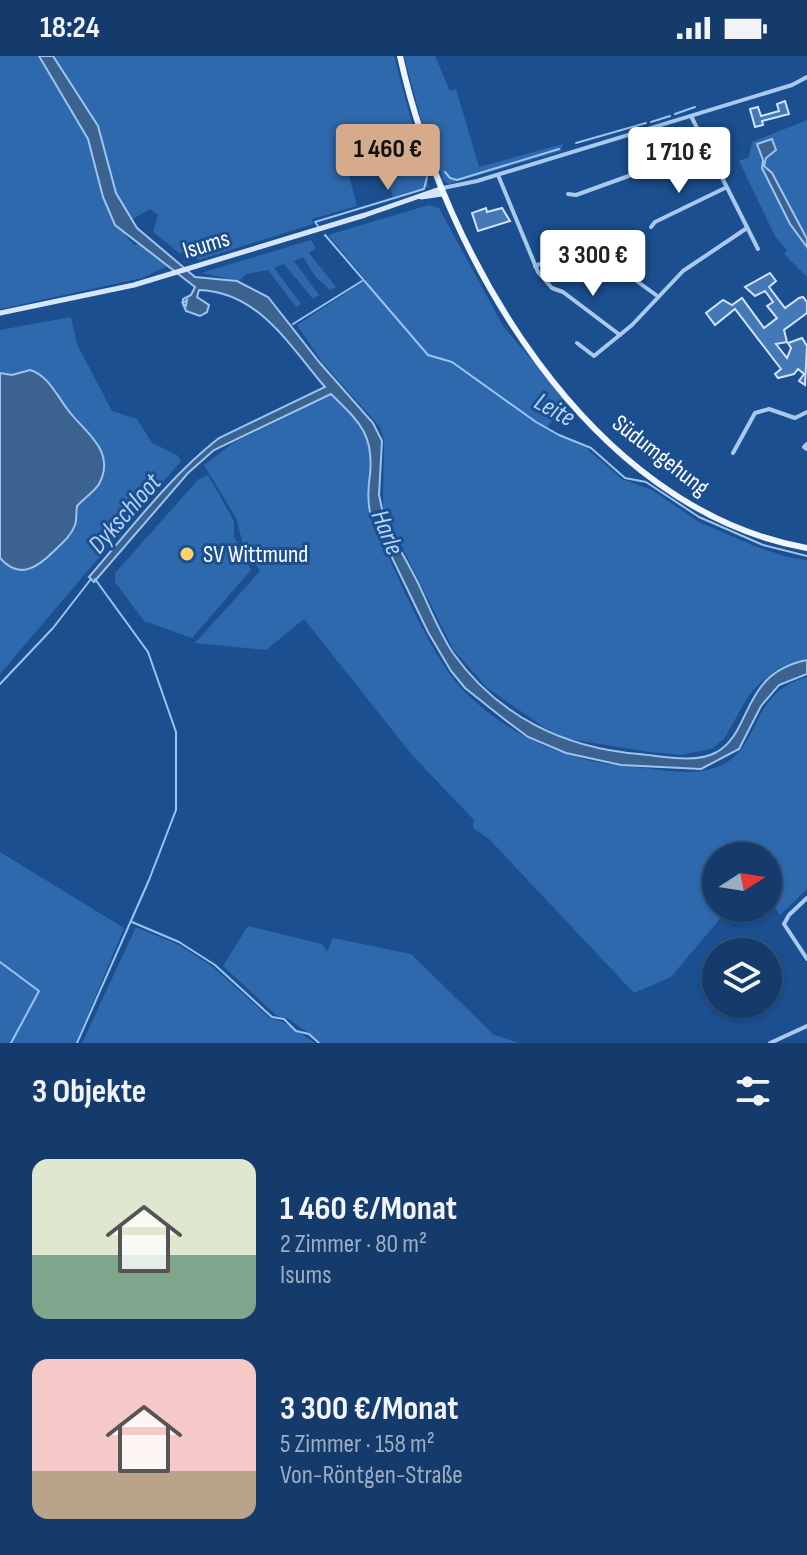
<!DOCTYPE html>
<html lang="de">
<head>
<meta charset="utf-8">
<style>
  body { margin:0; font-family:"Sofia Sans Condensed",sans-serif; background:#1d4271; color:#f1f3f6; height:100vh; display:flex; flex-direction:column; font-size:30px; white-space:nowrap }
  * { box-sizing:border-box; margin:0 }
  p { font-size:26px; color:#9dadc1 }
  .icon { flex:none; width:44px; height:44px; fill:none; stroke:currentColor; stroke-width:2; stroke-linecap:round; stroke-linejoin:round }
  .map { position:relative; height:987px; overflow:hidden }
  .sheet { display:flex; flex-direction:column; background:#143b6b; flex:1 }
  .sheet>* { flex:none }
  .needle { width:52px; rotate:78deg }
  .controls { position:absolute; left:702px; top:786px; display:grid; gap:16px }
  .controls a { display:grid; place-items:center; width:80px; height:80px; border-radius:50%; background:#143b6b; box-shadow:0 2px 6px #0004,0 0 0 2px #33557e; font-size:40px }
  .price { position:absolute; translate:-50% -68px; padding:0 18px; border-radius:8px; background:#fff; color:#222; font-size:26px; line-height:52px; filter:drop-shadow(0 2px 4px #0008) }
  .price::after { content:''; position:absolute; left:50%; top:48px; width:24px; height:18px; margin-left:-12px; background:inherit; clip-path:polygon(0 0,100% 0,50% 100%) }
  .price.on { background:#d6ab8b; color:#111 }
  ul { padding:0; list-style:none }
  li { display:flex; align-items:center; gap:24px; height:200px; padding:0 32px }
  li span { display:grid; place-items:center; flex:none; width:224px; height:160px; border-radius:16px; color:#555 }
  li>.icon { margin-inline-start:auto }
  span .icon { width:96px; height:96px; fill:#fffc; stroke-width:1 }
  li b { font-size:34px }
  h2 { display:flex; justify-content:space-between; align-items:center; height:96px; padding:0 32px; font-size:34px }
  .status { display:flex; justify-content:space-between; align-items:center; height:56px; padding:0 40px; background:#143b6b; direction:ltr }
  .status svg { height:22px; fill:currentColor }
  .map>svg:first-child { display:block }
  .green { fill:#2e69ad }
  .water { fill:#3c6290; stroke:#9cc4f0; stroke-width:2 }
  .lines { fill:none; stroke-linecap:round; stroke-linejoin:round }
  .stream { stroke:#9cc4f0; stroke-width:2 }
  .building { fill:#4478b7; stroke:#cfe3fa; stroke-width:2 }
  .minor { stroke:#a9c9ee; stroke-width:4 }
  .tertiary { stroke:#a9c9ee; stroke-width:4 }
  .secondary { stroke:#d6e6fa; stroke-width:5 }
  .primary { stroke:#f0f6ff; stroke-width:6 }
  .poi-dot { fill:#ffd166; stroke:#1b4f8f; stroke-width:3 }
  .labels { text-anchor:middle; stroke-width:6; stroke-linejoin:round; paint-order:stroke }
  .street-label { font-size:24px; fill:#fff; stroke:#1b4f8f }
  .poi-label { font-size:24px; fill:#fff; stroke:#1b4f8f; text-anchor:start }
  .water-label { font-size:26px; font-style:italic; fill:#b5d3f5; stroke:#1b4f8f }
</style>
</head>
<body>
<div class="status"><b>18:24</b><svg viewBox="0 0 49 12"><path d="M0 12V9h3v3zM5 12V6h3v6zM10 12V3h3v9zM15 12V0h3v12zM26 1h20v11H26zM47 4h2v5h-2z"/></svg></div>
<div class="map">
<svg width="807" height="987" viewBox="0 0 807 987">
  <rect width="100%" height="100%" fill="#1b4f8f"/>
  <g class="green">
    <path d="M0,0H39C53,28 75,52 87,81C105,123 99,153 134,189L141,188L168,210L142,222L0,253Z"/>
    <path d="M53,0H394L429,131L393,141L384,111L349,120L357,150L312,163L313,168L199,204L178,196L153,176L158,159L150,153L131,164L116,137L98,70Z"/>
    <path d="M404,0H435L450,35L456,33L479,111L563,88L561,95L449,128L444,125L423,71Z"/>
    <path d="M807,64V221L784,198L787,195L775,180L739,105L749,101L752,86Z"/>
    <path d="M429,149L439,152L503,270L571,350L558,356L547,372L586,392L622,423L652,434L699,466L752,489L787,501L807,504V602L781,611L761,626L749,639L724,683L711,693L682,699L650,696L568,683L545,672L487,632L453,593L383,453L384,384L380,371L322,306L297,269L366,224L328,179Z"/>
    <path d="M311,184L316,192L309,197L336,231L330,234L315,220L303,201L294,205L319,239L313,243L284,208L274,212L301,248L296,251L268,214L246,218L239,225L201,217Z"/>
    <path d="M71,261L77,288L112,355L137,363L152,387L177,399L181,405L0,618V274Z"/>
    <path d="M331,339C341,350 354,361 363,373C378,397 362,431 369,457C392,506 428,598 464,635C510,681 567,706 632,711C659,713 691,721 717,711C764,693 746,638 807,621V833L780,859L768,842V800H716V852H729L671,921L634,937L489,783L473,772L474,764L412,699L304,563L266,594L195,587L260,515L243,488L236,462L204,409L233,387Z"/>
    <path d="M208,419L234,465V481L251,514L192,582L144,565L115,526V517L199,423Z"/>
    <path d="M0,796L124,872L76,987H0Z"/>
    <path d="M248,870L322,888L327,896L333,882L411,898L494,979L520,987H322L287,962L277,960L223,910Z"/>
    <path d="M136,871L179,889L213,911L270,962L283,966L315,987H82Z"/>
  </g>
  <g class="water">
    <path d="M39,0H53L98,70L116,137L137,172L195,221L237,225L268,241L320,307L373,367L382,385L379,439L384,462C394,484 407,505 418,527C429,550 439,576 453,597C498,660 564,692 639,698C662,700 695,708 717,696C753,675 741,617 807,604V618L779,629L761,650L739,693L701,713L621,709L566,697L528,681L504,663L465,632L451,615L428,576L370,456C367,442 368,431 370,418C374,377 358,365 331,338L214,394L188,417L94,526L89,521C130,474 169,421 219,382L325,331C289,289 259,236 199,234L197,241L209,249L207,256L200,260L186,255L183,248L186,250L187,244L183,247V243L191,239L195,231L115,169L103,141L88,83Z"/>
    <path d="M772,83L776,94L766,102L764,110L772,117L807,183V191L790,168L762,112L763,104L757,88Z"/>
    <path d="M30,314C48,319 57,340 68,354C84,376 117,394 99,428C95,435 83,443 77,450C76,456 77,464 75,469C71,480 62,487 54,495C37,512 19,524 0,502V317L12,319Z"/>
  </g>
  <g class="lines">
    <g class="stream">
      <path d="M675,58L695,51"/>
      <path d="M651,66L670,60"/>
      <path d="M576,87L646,67"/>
      <path d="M445,116L450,122L457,124L559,93"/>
      <path d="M318,170L315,166L424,133L427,121"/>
      <path d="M325,179L428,299L452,306L536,366L559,379L591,392L625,422L646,426L699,461L763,489L807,500"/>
      <path d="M293,268L362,225"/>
      <path d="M0,628L53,572L91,523"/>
      <path d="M132,866L179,886L215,909L272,961L284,963L296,975L309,978L319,987"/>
      <path d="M0,906L39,935L11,987"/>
      <path d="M77,987L149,824L176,754V676L148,596L95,523"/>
    </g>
  </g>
  <g class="building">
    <path d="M785,45L789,58L762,65L763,69L755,71L750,53L758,51L761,60L779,55L777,48Z"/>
    <path d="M486,152L487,156L502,152L510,165L478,175L472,157Z"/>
    <path d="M770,217L776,225L769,231L785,252L799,242L803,241L807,246V257L784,274L787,286L776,288L787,302L791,292L788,287L802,282L807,290L805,329L799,325L804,318L798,313L794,318L778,322L775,318L781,313L735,253L715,269L706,257L723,244L732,249L742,242L764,272L777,262L767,250L773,246L765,235L755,240L745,231Z"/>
  </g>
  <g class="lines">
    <g class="minor">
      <path d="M691,60L758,193"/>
      <path d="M498,119L538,216L552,232L563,236L620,279"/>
      <path d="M568,138L576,139L706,92"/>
      <path d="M651,171L655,166L725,132"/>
      <path d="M535,210L588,191"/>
      <path d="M616,210L656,239"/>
      <path d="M577,287L594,300L632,269L683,215L747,172"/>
      <path d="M807,388L804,391L807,393"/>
      <path d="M733,397L755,357L769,353L795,362L807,356"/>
      <path d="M807,842L789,859L784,868L807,903"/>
      <path d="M770,987L807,970"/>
    </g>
    <path class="tertiary" d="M443,132L477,125L792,29L807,21"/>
    <g class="secondary">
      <path d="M421,141L442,138"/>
      <path d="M0,257L134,229L365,159L440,133"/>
    </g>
    <path class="primary" d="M400,0C444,199 588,453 807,492"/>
  </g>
  <circle class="poi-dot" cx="187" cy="498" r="8"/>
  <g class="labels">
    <g class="street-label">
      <text transform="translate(206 188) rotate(-17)" y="8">Isums</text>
      <text transform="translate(661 399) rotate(38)" y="8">Südumgehung</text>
    </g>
    <g class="poi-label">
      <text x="203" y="506">SV Wittmund</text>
    </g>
    <g class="water-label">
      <text transform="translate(555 353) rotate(29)" y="9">Leite</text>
      <text transform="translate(124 457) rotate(-49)" y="9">Dykschloot</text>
      <text transform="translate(388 476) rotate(68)" y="9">Harle</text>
    </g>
  </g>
</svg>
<div class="controls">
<a><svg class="needle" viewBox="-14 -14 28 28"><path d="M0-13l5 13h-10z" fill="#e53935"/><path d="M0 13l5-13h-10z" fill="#9dadc1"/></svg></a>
<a><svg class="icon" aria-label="layers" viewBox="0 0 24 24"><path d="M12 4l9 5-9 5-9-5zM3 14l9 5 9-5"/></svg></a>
</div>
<b class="price on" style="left:388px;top:136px">1 460 €</b>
<b class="price" style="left:679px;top:139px">1 710 €</b>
<b class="price" style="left:593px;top:242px">3 300 €</b>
</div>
<section class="sheet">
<h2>3 Objekte<svg class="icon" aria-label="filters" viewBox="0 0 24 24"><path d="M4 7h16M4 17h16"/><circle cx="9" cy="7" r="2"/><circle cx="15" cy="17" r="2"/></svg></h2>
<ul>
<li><span style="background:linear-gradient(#dfe7d0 60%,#7fa58c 0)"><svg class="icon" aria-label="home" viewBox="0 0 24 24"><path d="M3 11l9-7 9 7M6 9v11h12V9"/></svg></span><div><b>1 460 €/Monat</b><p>2 Zimmer · 80 m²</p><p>Isums</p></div></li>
<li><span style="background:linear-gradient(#f6c9c9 70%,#b9a48a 0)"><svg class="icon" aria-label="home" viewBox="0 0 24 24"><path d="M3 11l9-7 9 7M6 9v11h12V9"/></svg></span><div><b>3 300 €/Monat</b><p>5 Zimmer · 158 m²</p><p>Von-Röntgen-Straße</p></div></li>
</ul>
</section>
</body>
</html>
